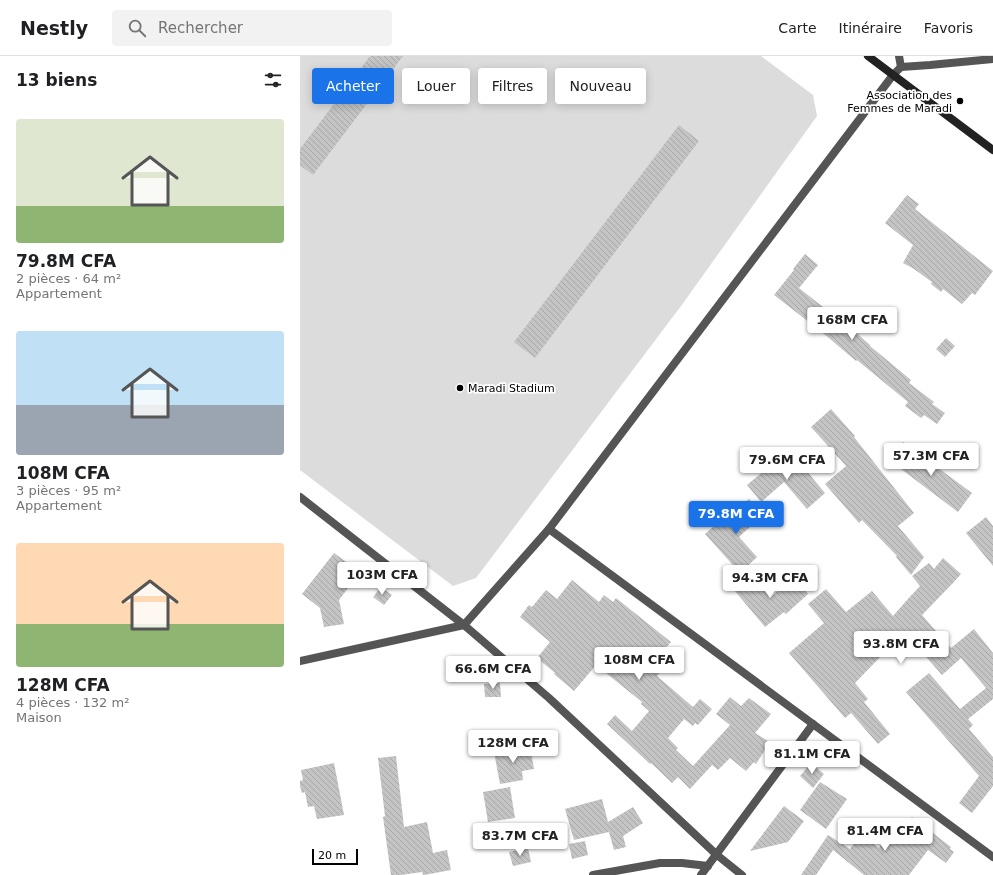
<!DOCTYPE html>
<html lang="fr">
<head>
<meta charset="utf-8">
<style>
  body { margin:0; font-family:"DejaVu Sans",sans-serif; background:#f2f2f2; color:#202124; height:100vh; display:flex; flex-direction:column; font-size:15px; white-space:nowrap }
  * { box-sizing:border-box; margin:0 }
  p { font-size:13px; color:#757577 }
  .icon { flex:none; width:22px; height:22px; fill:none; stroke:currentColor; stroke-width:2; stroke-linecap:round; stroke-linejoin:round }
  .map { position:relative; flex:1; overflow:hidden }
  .details { display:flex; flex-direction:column; background:#fff; width:300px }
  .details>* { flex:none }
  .hud { position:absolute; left:12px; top:12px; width:380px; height:36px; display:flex; gap:8px }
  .scale { position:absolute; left:12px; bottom:10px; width:46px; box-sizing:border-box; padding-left:4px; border:2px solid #000; border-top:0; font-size:11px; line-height:14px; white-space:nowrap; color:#000; -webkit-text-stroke:3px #fff; paint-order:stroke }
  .price { position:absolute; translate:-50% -34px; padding:0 9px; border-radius:4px; background:#fff; color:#222; font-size:13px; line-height:26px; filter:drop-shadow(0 1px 2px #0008) }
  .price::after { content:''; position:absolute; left:50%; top:24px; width:12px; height:9px; margin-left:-6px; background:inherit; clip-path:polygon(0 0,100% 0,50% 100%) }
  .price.current { background:#1a73e8; color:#fff }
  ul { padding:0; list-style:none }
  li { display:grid; align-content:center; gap:8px; height:212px; padding:0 16px }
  li span { display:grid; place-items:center; height:124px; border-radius:4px; color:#555 }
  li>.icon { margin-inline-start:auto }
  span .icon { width:72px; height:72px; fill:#fffc; stroke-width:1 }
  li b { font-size:17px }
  h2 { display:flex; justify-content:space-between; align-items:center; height:48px; padding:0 16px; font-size:17px }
  .tag { padding:0 14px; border-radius:4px; background:#fff; box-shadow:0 2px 10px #0003; font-size:14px; line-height:36px }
  .tag.current { background:#1a73e8; color:#fff }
  header { display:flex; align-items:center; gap:24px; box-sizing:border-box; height:56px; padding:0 20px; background:#fff; border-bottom:1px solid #e0e0e0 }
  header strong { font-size:19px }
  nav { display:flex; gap:22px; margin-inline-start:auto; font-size:14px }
  .search { width:280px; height:36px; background:#f2f2f2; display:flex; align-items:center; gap:10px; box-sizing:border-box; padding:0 14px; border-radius:4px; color:#757577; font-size:15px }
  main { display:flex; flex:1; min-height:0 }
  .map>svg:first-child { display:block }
  .grass { fill:#dcdcdc }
  .building { fill:url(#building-back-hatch) }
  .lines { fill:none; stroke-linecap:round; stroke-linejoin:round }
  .street { stroke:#555; stroke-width:8 }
  .secondary { stroke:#222; stroke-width:8 }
  .poi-dot { fill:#000; stroke:#fff; stroke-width:1.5 }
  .labels { text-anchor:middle; stroke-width:3.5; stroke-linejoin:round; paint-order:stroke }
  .poi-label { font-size:11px; fill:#000; stroke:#fff; text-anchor:end }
</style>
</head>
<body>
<header>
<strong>Nestly</strong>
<div class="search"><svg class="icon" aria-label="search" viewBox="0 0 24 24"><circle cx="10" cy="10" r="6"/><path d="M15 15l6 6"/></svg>Rechercher</div>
<nav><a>Carte</a><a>Itinéraire</a><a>Favoris</a></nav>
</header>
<main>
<section class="details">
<h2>13 biens<svg class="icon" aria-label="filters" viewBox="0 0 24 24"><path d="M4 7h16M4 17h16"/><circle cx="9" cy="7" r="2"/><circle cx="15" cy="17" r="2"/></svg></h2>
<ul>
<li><span style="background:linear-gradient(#dfe7d0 70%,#8fb573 0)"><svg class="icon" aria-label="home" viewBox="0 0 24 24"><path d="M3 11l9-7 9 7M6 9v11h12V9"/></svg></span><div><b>79.8M CFA</b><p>2 pièces · 64 m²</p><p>Appartement</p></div></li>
<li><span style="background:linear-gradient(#bfe0f5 60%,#9aa5b1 0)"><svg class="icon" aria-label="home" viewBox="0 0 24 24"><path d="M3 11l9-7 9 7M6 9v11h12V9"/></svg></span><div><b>108M CFA</b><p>3 pièces · 95 m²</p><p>Appartement</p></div></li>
<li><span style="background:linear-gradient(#ffd9b3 65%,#8fb573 0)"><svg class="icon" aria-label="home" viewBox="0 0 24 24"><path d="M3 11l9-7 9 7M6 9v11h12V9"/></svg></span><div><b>128M CFA</b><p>4 pièces · 132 m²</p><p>Maison</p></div></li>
</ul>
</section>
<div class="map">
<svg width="693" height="819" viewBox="0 0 693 819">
  <defs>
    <pattern id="building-back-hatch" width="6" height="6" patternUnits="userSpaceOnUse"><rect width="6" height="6" fill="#c4c4c4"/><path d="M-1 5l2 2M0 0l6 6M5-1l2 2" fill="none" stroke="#a7a7a7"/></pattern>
  </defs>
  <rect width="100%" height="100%" fill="#fff"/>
  <path class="grass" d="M0,0H461L513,39L517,60L381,250L176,522L153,530L0,414Z"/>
  <g class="building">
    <path d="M70,0H103L13,119L0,109V93Z"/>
    <path d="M379,69L399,85L235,302L214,286Z"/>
    <path d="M607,139L619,148L615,153L693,215L675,239L672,237L662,248L643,233L641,236L631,228L632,226L614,213L603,207L613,189L585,167Z"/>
    <path d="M505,198L518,209L499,232L537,262L538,261L570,289V290L611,324L609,327L634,346L632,348L645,357L637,368L624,359L621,362L605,350L608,346L557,304L556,305L523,277L474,239L494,214L493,213Z"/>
    <path d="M646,282L655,290L645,301L636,293Z"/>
    <path d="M531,353L555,380L554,381L614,457L598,470L624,501L611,519L596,501L597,500L562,464L559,467L525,428L546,410L511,371Z"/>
    <path d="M603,386L672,437L658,456L589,404Z"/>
    <path d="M489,394L525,437L507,453L484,426L461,446L447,429Z"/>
    <path d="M449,443L463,459L439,481L457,501L440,517L405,478L422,463L424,465Z"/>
    <path d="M686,461L693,470V510L666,477Z"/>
    <path d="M34,497L60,516L39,544L44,568L24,571L20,552L2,538Z"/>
    <path d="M643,502L661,518L653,527L622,559L651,592L674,573L693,597V643L668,663L673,669L669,673L693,701V730L672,757L659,747L679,720L606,636L629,617L660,653L686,632L661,602L642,619L605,577L583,601L582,599L555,627L568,643L564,646L590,678L578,688L551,657L545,662L489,597L524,567L508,548L526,533L546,556L572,535L593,560L607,544L620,530L612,520L629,507L634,513Z"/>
    <path d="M451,520L470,542L493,521L508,538L486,558L484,556L465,571L434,534Z"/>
    <path d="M272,524L299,546L304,539L313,546L316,542L371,586L354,605L363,613L357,620L393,651L400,643L412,653L398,669L395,667L393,670L384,663L368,682L378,692L376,694L393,710L430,669L416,658L430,641L441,650L449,642L471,658L455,677L470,686L456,708L454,706L446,715L430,702L418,714L412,709L390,733L378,721L372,727L351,707L350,708L307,668L315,659L332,675L349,655L341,648L342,646L296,609L274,635L254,618L255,617L237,602L250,586L220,561L229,549L232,551L246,534L257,543Z"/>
    <path d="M81,531L92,539L84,549L73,541Z"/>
    <path d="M200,627L201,641H185L184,628Z"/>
    <path d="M230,690L234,713L222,715L223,724L200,728L194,696Z"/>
    <path d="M96,700L104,771L127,766L133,797L147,794L151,814L124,819H123L122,816L101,819H91L83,761L85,760L78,702Z"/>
    <path d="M34,707L44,759L17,763L14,750L8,751L5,736L2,737L0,730V725L3,724L1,714Z"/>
    <path d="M511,707L524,718L513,732L500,720Z"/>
    <path d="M520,726L547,743L526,773L500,754Z"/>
    <path d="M210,731L215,762L188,766L183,736Z"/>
    <path d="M302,743L308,766L333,751L343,767L323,780L326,791L314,794L309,776L274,784L265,753Z"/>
    <path d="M484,750L504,765L488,786L450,795Z"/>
    <path d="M612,761L651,791L650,793L654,796L646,807L628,794L609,819H564L533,794L516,819H501L528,779L550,793L561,778L579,792L595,769L602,775Z"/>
    <path d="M285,785L288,799L272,803L269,788Z"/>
    <path d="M228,792L231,806L213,810L209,796Z"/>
  </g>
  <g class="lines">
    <g class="street">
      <path d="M599,0L601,11"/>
      <path d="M0,441L164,569L249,642L417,799L442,819"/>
      <path d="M249,473L693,801"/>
      <path d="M0,605L164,569L249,473L593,19L601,11L630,9L693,3"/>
      <path d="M293,819L360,807H382L408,810"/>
      <path d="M401,819L513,668"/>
    </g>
    <path class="secondary" d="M568,0L693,94"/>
  </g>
  <g class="poi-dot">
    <circle cx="660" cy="45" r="4"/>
    <circle cx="160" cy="332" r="4"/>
  </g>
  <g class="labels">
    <g class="poi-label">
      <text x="652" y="43">Association des<tspan x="652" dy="13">Femmes de Maradi</tspan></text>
      <text x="168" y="336" text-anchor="start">Maradi Stadium</text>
    </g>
  </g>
</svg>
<div class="scale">20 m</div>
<b class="price" style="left:552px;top:285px">168M CFA</b>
<b class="price" style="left:631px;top:421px">57.3M CFA</b>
<b class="price" style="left:487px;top:425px">79.6M CFA</b>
<b class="price current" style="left:436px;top:479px">79.8M CFA</b>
<b class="price" style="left:82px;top:540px">103M CFA</b>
<b class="price" style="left:470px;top:543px">94.3M CFA</b>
<b class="price" style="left:601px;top:609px">93.8M CFA</b>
<b class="price" style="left:339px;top:625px">108M CFA</b>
<b class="price" style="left:193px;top:634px">66.6M CFA</b>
<b class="price" style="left:213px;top:708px">128M CFA</b>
<b class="price" style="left:512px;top:719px">81.1M CFA</b>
<b class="price" style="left:585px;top:796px">81.4M CFA</b>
<b class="price" style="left:220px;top:801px">83.7M CFA</b>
<div class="hud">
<a class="tag current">Acheter</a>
<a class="tag">Louer</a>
<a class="tag">Filtres</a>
<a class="tag">Nouveau</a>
</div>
</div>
</main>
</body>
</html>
